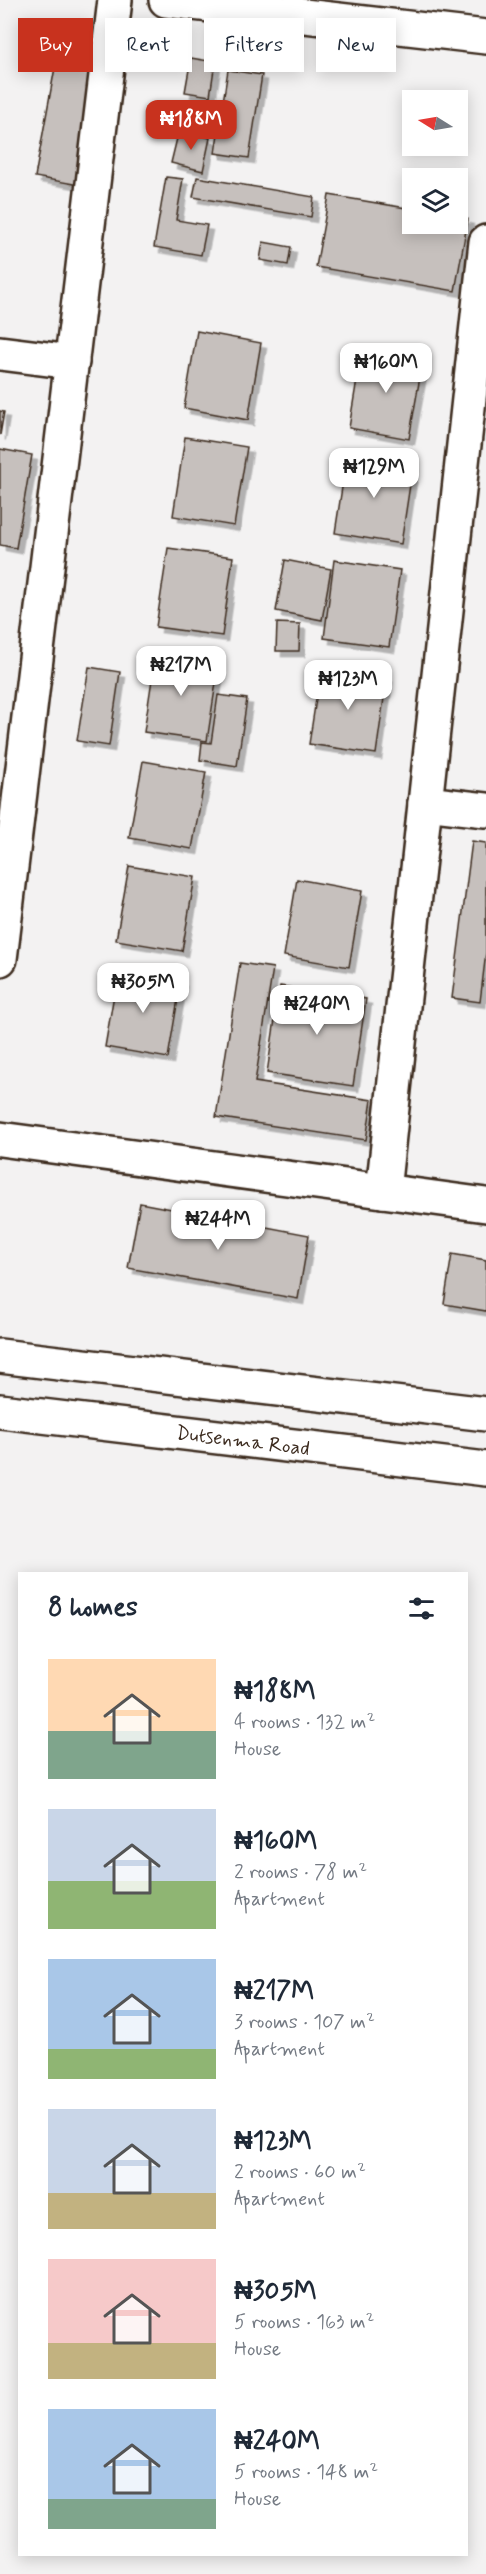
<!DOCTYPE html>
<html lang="en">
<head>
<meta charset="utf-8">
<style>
  body { margin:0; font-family:Mynerve,sans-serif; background:#f2f2f3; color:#1f2937; height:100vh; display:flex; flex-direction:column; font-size:22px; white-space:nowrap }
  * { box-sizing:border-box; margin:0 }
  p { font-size:20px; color:#747a83 }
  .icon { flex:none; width:33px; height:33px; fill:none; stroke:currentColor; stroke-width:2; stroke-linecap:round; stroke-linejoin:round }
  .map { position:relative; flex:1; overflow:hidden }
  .sheet { position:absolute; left:18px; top:1572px; width:450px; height:984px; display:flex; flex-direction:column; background:#fff; border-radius:0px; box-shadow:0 3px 15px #0003 }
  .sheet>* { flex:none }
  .guide { position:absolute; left:18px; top:18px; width:450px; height:54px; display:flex; gap:12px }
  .needle { width:39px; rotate:281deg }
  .buttons { position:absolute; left:402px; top:90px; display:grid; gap:12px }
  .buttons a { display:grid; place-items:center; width:66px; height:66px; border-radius:0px; background:#fff; box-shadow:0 3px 15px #0003; font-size:30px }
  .price { position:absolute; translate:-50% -51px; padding:0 14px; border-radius:12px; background:#fff; color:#222; font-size:20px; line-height:39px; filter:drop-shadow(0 2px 3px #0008) }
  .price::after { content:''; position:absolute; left:50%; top:36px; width:18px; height:14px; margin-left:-9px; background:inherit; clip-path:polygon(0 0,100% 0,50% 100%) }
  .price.current { background:#c8321e; color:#fff }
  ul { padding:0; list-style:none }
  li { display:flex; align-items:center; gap:18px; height:150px; padding:0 30px }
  li span { display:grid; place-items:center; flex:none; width:168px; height:120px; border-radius:0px; color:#555 }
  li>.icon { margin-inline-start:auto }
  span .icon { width:72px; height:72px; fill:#fffc; stroke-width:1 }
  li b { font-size:26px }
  h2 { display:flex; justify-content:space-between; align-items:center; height:72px; padding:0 30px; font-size:26px }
  .tag { padding:0 21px; border-radius:0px; background:#fff; box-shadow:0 3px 15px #0003; font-size:21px; line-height:54px }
  .tag.current { background:#c8321e; color:#fff }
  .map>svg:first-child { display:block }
  .building { fill:#c6c0bd; stroke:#3b2a1e; stroke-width:1.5; filter:url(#shadow) }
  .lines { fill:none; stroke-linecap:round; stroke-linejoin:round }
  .street-casing { stroke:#3b2a1e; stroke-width:38 }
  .primary-casing { stroke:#3b2a1e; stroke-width:38 }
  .street { stroke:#fff; stroke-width:33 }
  .primary { stroke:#fff; stroke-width:33 }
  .labels { text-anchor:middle; stroke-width:5; stroke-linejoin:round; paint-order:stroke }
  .street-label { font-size:20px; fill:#3b2a1e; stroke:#fff }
</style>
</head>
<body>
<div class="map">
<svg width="486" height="2574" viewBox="0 0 486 2574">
  <defs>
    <filter id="shadow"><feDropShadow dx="5.5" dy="5.5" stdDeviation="0" flood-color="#0004"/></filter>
  </defs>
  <rect width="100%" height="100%" fill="#f3f2f2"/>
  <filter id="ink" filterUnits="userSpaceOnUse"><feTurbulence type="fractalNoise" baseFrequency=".0167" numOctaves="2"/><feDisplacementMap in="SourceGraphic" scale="12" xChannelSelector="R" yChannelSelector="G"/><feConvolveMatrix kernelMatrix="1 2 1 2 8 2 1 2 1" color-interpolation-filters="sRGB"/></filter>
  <g filter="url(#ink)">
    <g class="building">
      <path d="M60,40L103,48L79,185L35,177Z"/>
      <path d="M191,58L215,62L210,96L185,92Z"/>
      <path d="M228,70L262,75L249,158L215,153Z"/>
      <path d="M179,130L210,138L203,171L171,163Z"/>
      <path d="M166,177L183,179L176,220L207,225L201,255L154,247Z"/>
      <path d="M197,177L314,197L311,217L193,197Z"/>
      <path d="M329,195L412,209V224H458V217L468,219L455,291L316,267Z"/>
      <path d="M263,242L291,247L288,265L260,260Z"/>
      <path d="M197,331L261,343L248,420L184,408Z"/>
      <path d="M362,349L423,360L409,439L349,428Z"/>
      <path d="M0,411L4,412L0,435Z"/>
      <path d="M185,437L247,447L234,526L173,516Z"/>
      <path d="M0,449L32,455L16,548L0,545Z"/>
      <path d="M347,455L413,465L401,544L335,533Z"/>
      <path d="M168,548L233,557L222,636L156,627Z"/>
      <path d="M285,560L331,569L322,620L276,611Z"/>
      <path d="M334,560L400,570L389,647L324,638Z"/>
      <path d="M277,623L300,624L299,651H276Z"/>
      <path d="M156,653L219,663L207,741L144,732Z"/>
      <path d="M89,667L120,672L109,746L77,741Z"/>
      <path d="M321,667L387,677L376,754L309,744Z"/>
      <path d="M218,695L247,699L237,766L200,760L202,742L211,743Z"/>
      <path d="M143,761L206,772L192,849L129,838Z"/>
      <path d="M472,841L486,843V952L480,1002L452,998Z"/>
      <path d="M129,866L195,877L182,951L116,940Z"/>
      <path d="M297,879L362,891L349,967L284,956Z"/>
      <path d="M240,963L273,968L255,1082L372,1100L366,1140L216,1117Z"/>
      <path d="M118,971L181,981L168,1058L105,1047Z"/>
      <path d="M280,986L366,999L353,1086L267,1073Z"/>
      <path d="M140,1203L309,1235L298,1299L128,1268Z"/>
      <path d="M452,1254L486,1260V1311L444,1304Z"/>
    </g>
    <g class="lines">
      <defs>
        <g id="street">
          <path d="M166,0L486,37"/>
          <path d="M0,353L72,362"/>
          <path d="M425,803L486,810"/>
          <path d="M0,959L115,0"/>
          <path d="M0,1139L486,1205"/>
          <path d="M383,1191L486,242"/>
        </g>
        <g id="primary">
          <path d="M0,1356L486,1414"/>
          <path d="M0,1411L486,1469"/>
        </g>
      </defs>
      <use href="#street" class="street-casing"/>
      <use href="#primary" class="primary-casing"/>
      <use href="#street" class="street"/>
      <use href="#primary" class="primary"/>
    </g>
  </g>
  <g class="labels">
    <g class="street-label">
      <text transform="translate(243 1440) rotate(7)" y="7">Dutsenma Road</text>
    </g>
  </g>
</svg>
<div class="buttons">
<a><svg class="needle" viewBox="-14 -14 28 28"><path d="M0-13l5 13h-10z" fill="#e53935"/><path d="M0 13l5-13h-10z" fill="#747a83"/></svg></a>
<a><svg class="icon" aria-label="layers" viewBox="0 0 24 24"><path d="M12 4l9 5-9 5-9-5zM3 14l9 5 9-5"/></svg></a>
</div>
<b class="price current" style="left:191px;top:151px">₦188M</b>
<b class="price" style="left:386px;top:394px">₦160M</b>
<b class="price" style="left:374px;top:499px">₦129M</b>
<b class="price" style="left:181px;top:697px">₦217M</b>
<b class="price" style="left:348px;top:711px">₦123M</b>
<b class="price" style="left:143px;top:1014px">₦305M</b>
<b class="price" style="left:317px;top:1036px">₦240M</b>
<b class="price" style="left:218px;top:1251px">₦244M</b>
<div class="guide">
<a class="tag current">Buy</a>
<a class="tag">Rent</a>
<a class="tag">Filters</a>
<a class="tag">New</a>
</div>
<section class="sheet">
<h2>8 homes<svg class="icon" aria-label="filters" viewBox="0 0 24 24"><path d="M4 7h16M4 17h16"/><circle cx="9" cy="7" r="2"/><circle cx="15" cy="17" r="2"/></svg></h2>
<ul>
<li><span style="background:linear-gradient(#ffd9b3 60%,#7fa58c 0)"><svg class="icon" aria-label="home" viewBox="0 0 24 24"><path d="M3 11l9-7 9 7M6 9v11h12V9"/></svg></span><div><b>₦188M</b><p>4 rooms · 132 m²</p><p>House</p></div></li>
<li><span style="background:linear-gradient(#c9d6e8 60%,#8fb573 0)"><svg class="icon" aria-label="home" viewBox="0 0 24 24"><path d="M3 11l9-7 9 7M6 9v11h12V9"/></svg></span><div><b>₦160M</b><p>2 rooms · 78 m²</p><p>Apartment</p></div></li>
<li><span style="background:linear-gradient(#a9c7e8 75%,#8fb573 0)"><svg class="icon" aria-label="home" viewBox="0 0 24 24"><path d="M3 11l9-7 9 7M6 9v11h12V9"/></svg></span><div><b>₦217M</b><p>3 rooms · 107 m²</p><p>Apartment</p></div></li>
<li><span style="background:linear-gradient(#c9d6e8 70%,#c2b280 0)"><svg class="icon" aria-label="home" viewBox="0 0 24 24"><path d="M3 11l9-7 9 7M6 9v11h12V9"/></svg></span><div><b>₦123M</b><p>2 rooms · 60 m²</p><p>Apartment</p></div></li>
<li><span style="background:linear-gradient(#f6c9c9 70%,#c2b280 0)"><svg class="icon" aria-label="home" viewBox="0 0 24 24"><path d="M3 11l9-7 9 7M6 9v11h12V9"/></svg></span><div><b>₦305M</b><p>5 rooms · 163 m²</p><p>House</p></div></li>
<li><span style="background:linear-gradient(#a9c7e8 75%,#7fa58c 0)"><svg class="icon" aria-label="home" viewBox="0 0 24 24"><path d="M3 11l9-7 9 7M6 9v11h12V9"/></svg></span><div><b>₦240M</b><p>5 rooms · 148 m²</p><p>House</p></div></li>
</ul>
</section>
</div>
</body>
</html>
